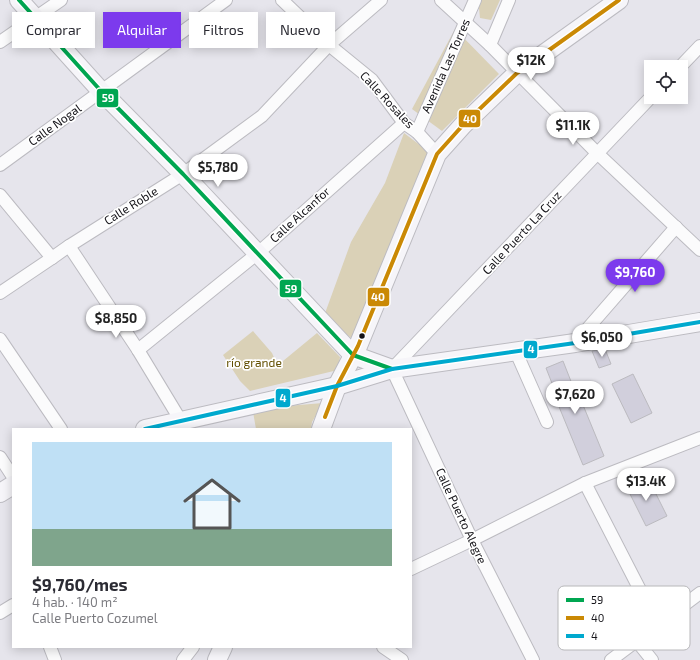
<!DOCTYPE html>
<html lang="es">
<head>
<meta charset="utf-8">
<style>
  body { margin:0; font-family:"Exo 2",sans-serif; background:#f7f7f7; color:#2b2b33; height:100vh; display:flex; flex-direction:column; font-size:15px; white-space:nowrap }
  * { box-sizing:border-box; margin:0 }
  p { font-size:13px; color:#7c7c81 }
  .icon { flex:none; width:22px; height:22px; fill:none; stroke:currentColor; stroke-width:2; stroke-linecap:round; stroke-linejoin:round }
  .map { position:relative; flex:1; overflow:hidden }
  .panel { position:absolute; left:12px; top:428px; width:400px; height:220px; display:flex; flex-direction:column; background:#fff; border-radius:0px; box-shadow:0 2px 10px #0003 }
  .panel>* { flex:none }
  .banner { position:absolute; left:12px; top:12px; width:400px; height:36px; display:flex; gap:8px }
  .controls { position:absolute; left:644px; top:60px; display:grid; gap:8px }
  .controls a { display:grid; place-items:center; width:44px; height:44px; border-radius:0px; background:#fff; box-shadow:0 2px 10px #0003; font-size:20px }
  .price { position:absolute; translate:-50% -34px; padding:0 9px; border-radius:14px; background:#fff; color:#222; font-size:13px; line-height:26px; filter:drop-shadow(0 1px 2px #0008) }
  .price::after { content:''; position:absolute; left:50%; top:24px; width:12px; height:9px; margin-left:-6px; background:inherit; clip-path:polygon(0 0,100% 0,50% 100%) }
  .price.selected { background:#7c3aed; color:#fff }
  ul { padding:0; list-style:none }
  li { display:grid; align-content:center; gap:8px; height:212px; padding:0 20px }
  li+li { border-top:1px solid #e1e1e2 }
  li span { display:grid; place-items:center; height:124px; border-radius:0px; color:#555 }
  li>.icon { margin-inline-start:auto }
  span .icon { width:72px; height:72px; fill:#fffc; stroke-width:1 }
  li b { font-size:17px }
  .chip { padding:0 14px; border-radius:0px; background:#fff; box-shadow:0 2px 10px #0003; font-size:14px; line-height:36px }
  .chip.selected { background:#7c3aed; color:#fff }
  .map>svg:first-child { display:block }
  .green { fill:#dad1b7 }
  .building { fill:#d1cfdc; stroke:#bbbabf }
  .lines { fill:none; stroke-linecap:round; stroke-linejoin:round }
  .street-casing { stroke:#bcbbc1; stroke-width:14 }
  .secondary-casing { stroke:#bcbbc1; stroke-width:20 }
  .street { stroke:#fbfbfc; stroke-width:12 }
  .secondary { stroke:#f6f5f9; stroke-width:18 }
  .bus-1-casing { stroke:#fff; stroke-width:7 }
  .bus-2-casing { stroke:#fff; stroke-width:7 }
  .bus-3-casing { stroke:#fff; stroke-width:7 }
  .bus-1 { stroke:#00a651; stroke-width:4 }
  .bus-2 { stroke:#ca8905; stroke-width:4 }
  .bus-3 { stroke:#00a9ce; stroke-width:4 }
  .bus-dot { fill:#141318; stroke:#fff; stroke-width:1.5 }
  .labels { text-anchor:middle; stroke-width:3.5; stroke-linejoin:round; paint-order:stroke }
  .street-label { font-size:12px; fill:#141318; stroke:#fff }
  .park-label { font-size:12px; fill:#624f01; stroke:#fff }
  .key { fill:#fff; stroke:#b8b8ba; stroke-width:1 }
  .key-label { font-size:11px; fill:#141318 }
  .line-badge { stroke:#fff; stroke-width:1.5 }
  .badge-label { font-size:11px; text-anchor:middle; font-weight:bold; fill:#fff }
</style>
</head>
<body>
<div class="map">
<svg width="700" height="660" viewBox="0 0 700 660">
  <rect width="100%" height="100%" fill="#e6e5ec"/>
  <g class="green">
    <path d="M477,0H500L491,20L480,18L479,8L476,2Z"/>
    <path d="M455,29L499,74L442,131L412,109Z"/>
    <path d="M404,133L429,152L356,342L324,316L351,242L385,183Z"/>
    <path d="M253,331L272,353L276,362L283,361L317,333L340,357L338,370L250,391L240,381L223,355Z"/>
    <path d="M323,403L312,422L311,429H256L253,412L287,406Z"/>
  </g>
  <g class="building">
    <path d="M605,349L611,364L599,368L592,351Z"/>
    <path d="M563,361L574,389L576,388L604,456L583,465L555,397L557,396L546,368Z"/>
    <path d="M633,374L652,413L631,423L612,384Z"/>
    <path d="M636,479L639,485L649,480L667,516L646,526L625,484Z"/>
  </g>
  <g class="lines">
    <defs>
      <g id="street">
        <path d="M282,0L329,45L372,80L404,123L417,132L437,154"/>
        <path d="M441,0L490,45L597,153L700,250"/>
        <path d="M0,42L61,0"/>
        <path d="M490,45L509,0"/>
        <path d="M680,67L700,46"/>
        <path d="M417,132L475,0"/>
        <path d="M0,165L226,0"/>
        <path d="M0,195L52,258"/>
        <path d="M69,246L138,350L181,421"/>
        <path d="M0,293L52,258L69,246L183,174L262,116L329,45L381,0"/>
        <path d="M0,339L61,429"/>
        <path d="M575,343L676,227"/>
        <path d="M138,350L258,253L404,123"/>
        <path d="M516,352L547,422"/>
        <path d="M0,457L13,477"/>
        <path d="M585,483L658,625"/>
        <path d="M411,569L472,540L585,483L700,438"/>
        <path d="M0,613L13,605"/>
        <path d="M636,640L652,660"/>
        <path d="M50,647L55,660"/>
        <path d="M383,647L402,660"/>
        <path d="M183,660L193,647"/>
        <path d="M533,660L472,540L392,369L651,97"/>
        <path d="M611,660L700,593"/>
      </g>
      <g id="secondary">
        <path d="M19,0L101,91L183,174L353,355L392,369"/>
        <path d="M145,429L337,386L392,369L575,343L700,322"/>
        <path d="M321,429L337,386L358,346L437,154L463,125L517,73L619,0"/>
        <path d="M0,493L13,485"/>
        <path d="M217,660L223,647"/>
      </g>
    </defs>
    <use href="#street" class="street-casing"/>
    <use href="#secondary" class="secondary-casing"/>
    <use href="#street" class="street"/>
    <use href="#secondary" class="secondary"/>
    <defs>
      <path id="bus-1" d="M19,0L101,91L183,174L353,355L392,369"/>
      <path id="bus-2" d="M325,417L337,386L358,346L437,154L463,125L517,73L619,0"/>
      <path id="bus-3" d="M145,429L337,386L392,369L575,343L700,322"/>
    </defs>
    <use href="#bus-1" class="bus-1-casing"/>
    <use href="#bus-2" class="bus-2-casing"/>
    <use href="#bus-3" class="bus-3-casing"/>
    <use href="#bus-1" class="bus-1"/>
    <use href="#bus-2" class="bus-2"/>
    <use href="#bus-3" class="bus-3"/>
  </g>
  <circle class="bus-dot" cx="362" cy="336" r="3.5"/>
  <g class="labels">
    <g class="street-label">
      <text transform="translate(446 66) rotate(-66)" y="4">Avenida Las Torres</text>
      <text transform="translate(387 100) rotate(47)" y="4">Calle Rosales</text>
      <text transform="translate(55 125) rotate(-36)" y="4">Calle Nogal</text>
      <text transform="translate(131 206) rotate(-32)" y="4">Calle Roble</text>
      <text transform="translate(300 215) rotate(-42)" y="4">Calle Alcanfor</text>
      <text transform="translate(522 233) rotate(-47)" y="4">Calle Puerto La Cruz</text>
      <text transform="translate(461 516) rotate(65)" y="4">Calle Puerto Alegre</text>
    </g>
    <g class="park-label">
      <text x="254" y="367">río grande</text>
    </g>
  </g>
  <rect x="558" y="586" width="132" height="64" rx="6" class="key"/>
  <rect x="566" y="598" width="18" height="4" fill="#00a651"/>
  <rect x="566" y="616" width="18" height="4" fill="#ca8905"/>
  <rect x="566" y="634" width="18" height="4" fill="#00a9ce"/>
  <g class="key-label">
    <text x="591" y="604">59</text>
    <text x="591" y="622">40</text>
    <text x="591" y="640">4</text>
  </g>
  <g class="line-badge">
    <rect x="96" y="88" width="23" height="20" rx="4" fill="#00a651"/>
    <rect x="458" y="109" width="23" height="19" rx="4" fill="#ca8905"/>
    <rect x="279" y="279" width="23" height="19" rx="4" fill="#00a651"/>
    <rect x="367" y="287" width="23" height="20" rx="4" fill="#ca8905"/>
    <rect x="523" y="340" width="15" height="19" rx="4" fill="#00a9ce"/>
    <rect x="275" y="388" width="16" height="20" rx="4" fill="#00a9ce"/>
  </g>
  <g class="badge-label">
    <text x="108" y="102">59</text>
    <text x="470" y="123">40</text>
    <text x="291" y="293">59</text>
    <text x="378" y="301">40</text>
    <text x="531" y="353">4</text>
    <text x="283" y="402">4</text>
  </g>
</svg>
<div class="controls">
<a><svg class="icon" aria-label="locate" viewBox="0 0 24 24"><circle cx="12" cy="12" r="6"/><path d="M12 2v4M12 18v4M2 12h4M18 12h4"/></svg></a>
</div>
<b class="price" style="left:531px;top:81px">$12K</b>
<b class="price" style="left:573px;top:146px">$11.1K</b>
<b class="price" style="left:218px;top:188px">$5,780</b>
<b class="price selected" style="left:635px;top:293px">$9,760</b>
<b class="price" style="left:116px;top:339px">$8,850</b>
<b class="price" style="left:602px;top:358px">$6,050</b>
<b class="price" style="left:575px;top:415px">$7,620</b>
<b class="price" style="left:646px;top:502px">$13.4K</b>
<div class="banner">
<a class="chip">Comprar</a>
<a class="chip selected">Alquilar</a>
<a class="chip">Filtros</a>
<a class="chip">Nuevo</a>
</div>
<section class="panel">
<ul>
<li><span style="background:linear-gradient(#bfe0f5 70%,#7fa58c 0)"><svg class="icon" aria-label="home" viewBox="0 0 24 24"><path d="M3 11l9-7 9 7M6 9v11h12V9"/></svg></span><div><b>$9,760/mes</b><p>4 hab. · 140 m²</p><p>Calle Puerto Cozumel</p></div></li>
</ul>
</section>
</div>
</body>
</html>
